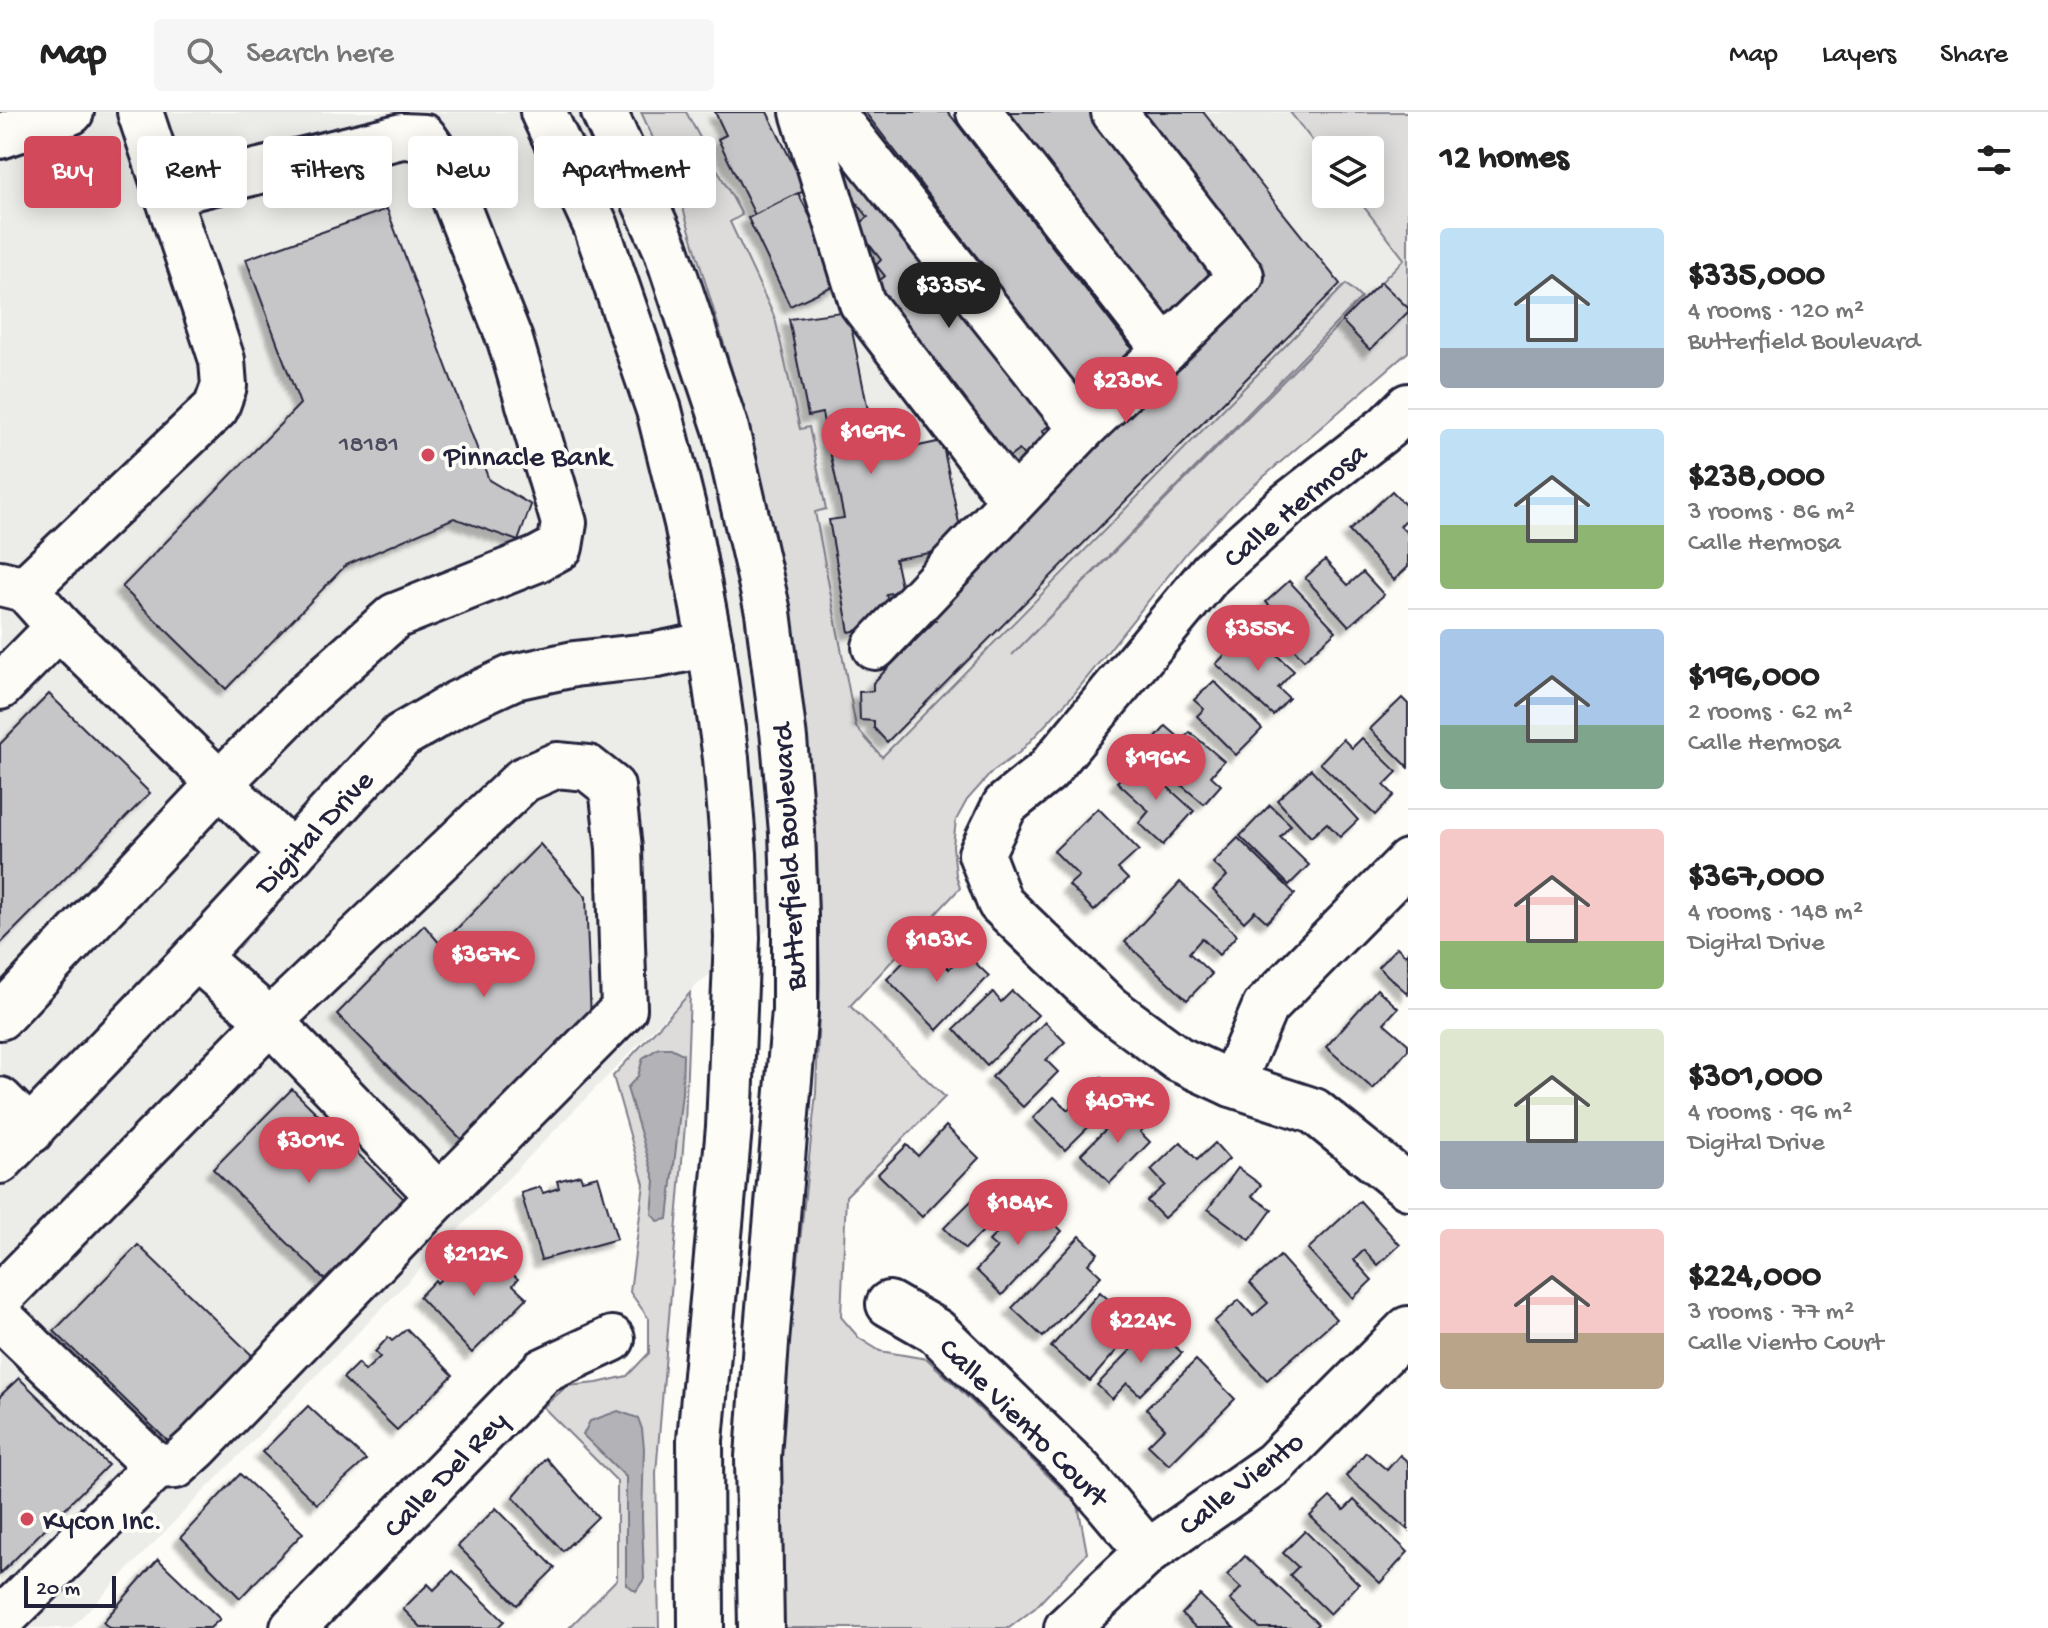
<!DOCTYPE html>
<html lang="en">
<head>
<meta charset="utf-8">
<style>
  body { margin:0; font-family:"Gochi Hand",sans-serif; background:#f6f6f6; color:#222; height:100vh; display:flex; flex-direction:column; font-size:30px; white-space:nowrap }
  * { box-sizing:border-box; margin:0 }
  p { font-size:26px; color:#767676 }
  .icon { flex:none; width:44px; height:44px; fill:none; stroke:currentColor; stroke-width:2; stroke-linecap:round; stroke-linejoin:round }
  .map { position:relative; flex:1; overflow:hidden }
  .drawer { display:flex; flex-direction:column; background:#fff; width:640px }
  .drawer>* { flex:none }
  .guide { position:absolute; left:24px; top:24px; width:760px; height:72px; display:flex; gap:16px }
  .fabs { position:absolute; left:1312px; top:24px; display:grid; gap:16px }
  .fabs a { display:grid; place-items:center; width:72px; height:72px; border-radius:8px; background:#fff; box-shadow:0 4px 20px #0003; font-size:40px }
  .scale { position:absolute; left:24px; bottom:20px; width:92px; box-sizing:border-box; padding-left:8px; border:4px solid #22223b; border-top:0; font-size:22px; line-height:28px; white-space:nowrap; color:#22223b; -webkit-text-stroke:6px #fdfcf7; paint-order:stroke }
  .price { position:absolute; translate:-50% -68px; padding:0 18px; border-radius:28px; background:#d1495b; color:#fff; font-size:26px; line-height:52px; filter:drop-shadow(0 2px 4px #0008) }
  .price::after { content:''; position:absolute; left:50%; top:48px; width:24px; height:18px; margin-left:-12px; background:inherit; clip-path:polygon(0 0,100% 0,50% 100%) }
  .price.current { background:#222; color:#fff }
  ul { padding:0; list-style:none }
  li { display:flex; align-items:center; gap:24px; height:200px; padding:0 32px }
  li+li { border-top:2px solid #e0e0e0 }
  li span { display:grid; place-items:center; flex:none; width:224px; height:160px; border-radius:8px; color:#555 }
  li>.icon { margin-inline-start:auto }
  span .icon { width:96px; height:96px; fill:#fffc; stroke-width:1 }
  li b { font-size:34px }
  h2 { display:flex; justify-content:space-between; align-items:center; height:96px; padding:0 32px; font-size:34px }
  .tag { padding:0 28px; border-radius:8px; background:#fff; box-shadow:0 4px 20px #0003; font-size:28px; line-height:72px }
  .tag.current { background:#d1495b; color:#fff }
  header { display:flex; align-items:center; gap:48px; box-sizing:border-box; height:112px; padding:0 40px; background:#fff; border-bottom:2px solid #e0e0e0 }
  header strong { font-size:38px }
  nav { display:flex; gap:44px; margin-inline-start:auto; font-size:28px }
  .search { width:560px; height:72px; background:#f6f6f6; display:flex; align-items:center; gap:20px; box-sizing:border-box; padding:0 28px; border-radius:8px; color:#767676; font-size:30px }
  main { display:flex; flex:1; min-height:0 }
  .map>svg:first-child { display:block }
  .built { fill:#ecece9 }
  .green { fill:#dddcdb; stroke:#807f8b; stroke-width:2 }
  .water { fill:#b2b2b7; stroke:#787885; stroke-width:2 }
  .building { fill:#c6c6c8; stroke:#22223b; stroke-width:2; filter:url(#shadow) }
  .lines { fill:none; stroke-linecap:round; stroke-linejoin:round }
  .minor-casing { stroke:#22223b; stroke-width:50 }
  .major-casing { stroke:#22223b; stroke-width:50 }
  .minor { stroke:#fdfcf7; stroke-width:44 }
  .major { stroke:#fdfcf7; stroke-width:44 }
  .poi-dot { fill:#d1495b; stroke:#fdfcf7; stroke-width:3 }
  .labels { text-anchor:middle; stroke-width:8; stroke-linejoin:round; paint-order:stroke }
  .number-label { font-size:26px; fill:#4b4b5e }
  .poi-label { font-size:30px; fill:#22223b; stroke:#fdfcf7; text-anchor:start }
  .street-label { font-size:30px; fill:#22223b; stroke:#fdfcf7 }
</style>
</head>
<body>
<header>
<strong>Map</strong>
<div class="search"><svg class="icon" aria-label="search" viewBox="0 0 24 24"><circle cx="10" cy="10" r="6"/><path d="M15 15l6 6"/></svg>Search here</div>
<nav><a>Map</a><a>Layers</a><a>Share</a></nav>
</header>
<main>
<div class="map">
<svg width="1408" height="1516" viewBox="0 0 1408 1516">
  <defs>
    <filter id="shadow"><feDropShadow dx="-7" dy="7" stdDeviation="2" flood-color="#0004"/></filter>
  </defs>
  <rect width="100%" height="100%" fill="#fdfcf7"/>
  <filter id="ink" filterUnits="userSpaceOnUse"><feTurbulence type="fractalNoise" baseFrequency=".0125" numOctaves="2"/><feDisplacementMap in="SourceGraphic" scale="16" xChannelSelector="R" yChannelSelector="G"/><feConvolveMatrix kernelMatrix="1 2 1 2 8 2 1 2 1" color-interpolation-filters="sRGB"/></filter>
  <g filter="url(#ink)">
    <path class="built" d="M0,0H1290L1326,46V82H1354L1408,151L837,764L696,873L71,1516H0Z"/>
    <g class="green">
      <path d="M641,0H686L742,103L730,110L775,206L800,317L809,315L826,397L815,400L856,615L882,645L1346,172L1361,186L1012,543L1404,147L1354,82H1370V38H1326V46L1290,0H1408V240L1239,386L1188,439L1074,582L1020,640L992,660L967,688L956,708L953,734L956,763L960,776L850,894L945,985L846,1084L841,1205L859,1226L880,1239L927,1247L958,1276L1078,1393L1087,1441L1035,1496L1009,1516H781L779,1419L784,1279L816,981L820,870L817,737L787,494L739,282L679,83Z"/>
      <path d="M690,881L685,1013L656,1361L659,1516H569L617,1467V1369L543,1295L567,1274L597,1271L627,1264L649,1241V1207L630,1180L644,1072L613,964Z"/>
    </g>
    <g class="water">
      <path d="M659,936H671L683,942L682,981L668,1107L658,1109L652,1102L655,1069L627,976L638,964L643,946Z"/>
      <path d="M618,1299L638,1306L642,1317L644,1336L642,1405L644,1467L636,1479L626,1472V1365L583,1323L590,1309Z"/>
    </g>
    <g class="building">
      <path d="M715,0H767L806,78L755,103L718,27L726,23Z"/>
      <path d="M865,0H948L1138,245L1085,285Z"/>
      <path d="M999,0H1091L1219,166L1159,208Z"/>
      <path d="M1141,0H1203L1340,172L887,630L874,616V609L860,608L859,580L873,579V571L936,508L932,503L1266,163Z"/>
      <path d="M851,48L1054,310L1042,319L1051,330L1028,348L1019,338L1008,346L874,173L885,164L876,153L881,148L856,115L868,105L843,73L849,68L840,57Z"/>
      <path d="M798,81L843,169L790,194L748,106Z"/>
      <path d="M387,97L489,368L531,393L518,429L454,406L346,453L226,577L122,475L300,292L246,147Z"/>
      <path d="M1381,170L1408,196V200L1370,238L1342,209Z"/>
      <path d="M848,199L877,343L942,329L964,435L895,447L902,479L886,482L890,498L874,501L877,514L849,520L829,408L844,406L822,301L808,304L789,207Z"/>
      <path d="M1392,379L1408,396V406L1400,414L1408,422V455L1394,468L1349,419Z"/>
      <path d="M1325,448L1348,473L1363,460L1384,483L1349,514L1305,466Z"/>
      <path d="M1289,469L1336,519L1304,548L1270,511L1279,503L1266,490Z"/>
      <path d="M1257,525L1294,559L1278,576L1289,586L1273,603L1216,552L1239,528L1247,536Z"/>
      <path d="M1214,569L1262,617L1236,643L1197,604L1204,597L1194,588Z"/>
      <path d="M49,582L150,681L0,832V632Z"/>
      <path d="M1402,586L1408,592V655L1370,617Z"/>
      <path d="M1166,614L1182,628L1190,620L1224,649L1211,664L1221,673L1204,692L1143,641Z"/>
      <path d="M1362,626L1397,660L1384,673L1394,683L1375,703L1320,651L1343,627L1352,636Z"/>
      <path d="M1138,648L1194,699L1163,733L1139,711L1149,699L1117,670Z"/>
      <path d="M1311,657L1358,708L1340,725L1327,711L1311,725L1277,688Z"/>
      <path d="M1270,693L1291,713L1280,725L1309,753L1289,773L1240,724Z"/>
      <path d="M1098,696L1139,738L1118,757L1128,767L1094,799L1069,773L1079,764L1054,739Z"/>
      <path d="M1238,726L1295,782L1267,810L1255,799L1244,810L1213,778L1227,764L1213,751Z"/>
      <path d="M540,732L586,785L591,908L472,1038L337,902L424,813L441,833Z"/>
      <path d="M1180,770L1237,823L1219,843L1202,826L1189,841L1212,862L1187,888L1125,830Z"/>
      <path d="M923,830L949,857L964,840L989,864L937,918L887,867Z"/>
      <path d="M1397,835L1405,843L1408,840V882L1378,855Z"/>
      <path d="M1377,877L1398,896L1384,911L1408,932V938L1373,977L1326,935Z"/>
      <path d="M1012,879L1038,903L987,953L954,917L993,880L1001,890Z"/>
      <path d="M1045,910L1065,930L1046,948L1058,960L1023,995L992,965Z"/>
      <path d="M1101,965L1120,984L1065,1038L1033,1006L1054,985L1068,998Z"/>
      <path d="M292,977L406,1089L326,1169L213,1057Z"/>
      <path d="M1130,993L1149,1011L1140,1020L1150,1030L1110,1071L1081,1042Z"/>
      <path d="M946,1014L979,1046L922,1105L878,1062L907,1033L918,1044Z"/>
      <path d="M1181,1030L1197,1048L1215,1031L1229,1047L1164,1106L1147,1089L1165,1073L1151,1058Z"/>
      <path d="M1238,1056L1261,1073L1252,1084L1272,1098L1250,1128L1208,1097Z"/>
      <path d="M580,1063L582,1068L598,1064L617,1127L541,1148L521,1081L540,1075L543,1081L559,1076L557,1069Z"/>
      <path d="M1002,1071L1017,1085L965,1137L944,1116L978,1082L985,1088Z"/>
      <path d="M1029,1088L1062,1119L1002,1183L976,1158L997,1136L989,1129Z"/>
      <path d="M1360,1089L1400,1133L1378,1153L1364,1138L1354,1148L1372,1168L1353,1186L1308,1137Z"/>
      <path d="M1080,1124L1098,1141L1088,1152L1101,1164L1043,1225L1012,1196Z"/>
      <path d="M138,1133L261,1252L177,1338L54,1219Z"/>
      <path d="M483,1134L518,1167L513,1173L527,1186L472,1241L419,1185L435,1168L437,1171L467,1142L472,1146Z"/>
      <path d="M1280,1144L1336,1207L1267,1268L1214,1210L1239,1188L1253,1204L1268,1191L1250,1171Z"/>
      <path d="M1100,1180L1138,1214L1090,1269L1051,1235Z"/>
      <path d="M1154,1214L1182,1241L1140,1283L1127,1271L1112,1287L1097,1273Z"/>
      <path d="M407,1217L453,1263L397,1318L343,1266L358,1251L365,1259L380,1245L375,1240L388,1225L392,1229Z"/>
      <path d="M1196,1248L1235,1287L1169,1353L1148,1333L1165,1316L1146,1297Z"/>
      <path d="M19,1266L108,1353L0,1462V1284Z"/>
      <path d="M308,1294L366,1348L317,1392L262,1340Z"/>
      <path d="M1366,1340L1387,1358L1400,1343L1408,1350V1418L1346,1364Z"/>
      <path d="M546,1346L598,1405L563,1439L513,1385Z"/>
      <path d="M240,1362L303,1421L240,1486L181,1425Z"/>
      <path d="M1330,1385L1344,1398L1354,1388L1408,1440L1380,1471L1310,1404Z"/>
      <path d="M496,1396L555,1456L517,1493L458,1434Z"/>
      <path d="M1305,1419L1359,1472L1330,1502L1290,1463L1298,1455L1283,1441Z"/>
      <path d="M1245,1444L1318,1512L1314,1516H1260L1230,1488L1241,1476L1227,1463Z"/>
      <path d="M158,1447L220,1507L210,1516H109L103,1510Z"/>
      <path d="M453,1459L504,1509L497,1516H422L403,1497L428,1472L434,1478Z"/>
      <path d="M1200,1483L1234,1516H1196L1182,1502Z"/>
    </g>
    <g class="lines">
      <defs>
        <g id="minor">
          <path d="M803,0L862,191L1013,389"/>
          <path d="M831,0L1082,317L1165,238L979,0"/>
          <path d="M1114,0L1241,164L1165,238"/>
          <path d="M0,24L71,0"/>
          <path d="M0,471L25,477L59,515L292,742"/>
          <path d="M25,477L216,296L224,274L222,248L140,0"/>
          <path d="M875,535L1082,317"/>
          <path d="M0,575L59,515"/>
          <path d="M1408,750L1265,895L1232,972L1314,999L1408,1075"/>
          <path d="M0,905L219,672L310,580L395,504L538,447L560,435L564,411L510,228L438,45L424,25L402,24L166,82"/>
          <path d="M1232,972L1178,947L1109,896L1000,791L981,742L1005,693L1047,659L1211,461L1286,394L1387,315L1408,294"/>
          <path d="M0,988L31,1019"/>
          <path d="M0,1049L196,845L401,624L458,591L514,565L574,552L657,543L710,532"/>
          <path d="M0,1185L270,909L196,845"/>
          <path d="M889,1192L936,1219L1081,1360L1148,1440"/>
          <path d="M0,1205L156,1355L0,1509"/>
          <path d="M156,1355L176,1354L196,1336L439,1084L270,909L523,668L557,653L588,656L612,675L619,736L624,897L439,1084"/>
          <path d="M293,1516L543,1259L612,1227"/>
          <path d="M1067,1516L1148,1440L1274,1352L1408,1217"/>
        </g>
        <g id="major">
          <path d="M543,0L596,114L659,298L687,411L710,532L726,646L734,742L737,826L729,1015L700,1328L701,1516"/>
          <path d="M604,0L666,137L726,317L768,500L784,627L792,720L795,805V899L766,1230L758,1345L761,1516"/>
        </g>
      </defs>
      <use href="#minor" class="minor-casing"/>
      <use href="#major" class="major-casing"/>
      <use href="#minor" class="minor"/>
      <use href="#major" class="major"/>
    </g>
  </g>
  <g class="poi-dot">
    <circle cx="428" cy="343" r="8"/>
    <circle cx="27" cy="1407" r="8"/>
  </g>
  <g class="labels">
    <g class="number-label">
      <text x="369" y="339">18181</text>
    </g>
    <g class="poi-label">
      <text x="444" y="353">Pinnacle Bank</text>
      <text x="43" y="1417">Kycon Inc.</text>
    </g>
    <g class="street-label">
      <text transform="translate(1294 392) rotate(-40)" y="10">Calle Hermosa</text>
      <text transform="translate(313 719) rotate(-47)" y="10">Digital Drive</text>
      <text transform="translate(787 745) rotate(-93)" y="10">Butterfield Boulevard</text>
      <text transform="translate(1025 1309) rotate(45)" y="10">Calle Viento Court</text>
      <text transform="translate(444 1361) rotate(-46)" y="10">Calle Del Rey</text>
      <text transform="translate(1240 1370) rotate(-38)" y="10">Calle Viento</text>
    </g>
  </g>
</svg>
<div class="fabs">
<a><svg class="icon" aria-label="layers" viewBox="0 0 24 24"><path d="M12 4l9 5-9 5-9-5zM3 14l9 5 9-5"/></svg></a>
</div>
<div class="scale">20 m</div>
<b class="price current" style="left:949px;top:218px">$335K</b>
<b class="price" style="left:1126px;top:313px">$238K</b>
<b class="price" style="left:871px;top:364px">$169K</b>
<b class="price" style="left:1258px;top:561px">$355K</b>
<b class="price" style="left:1156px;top:690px">$196K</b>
<b class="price" style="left:937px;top:872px">$183K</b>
<b class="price" style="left:484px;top:887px">$367K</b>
<b class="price" style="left:1118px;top:1033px">$407K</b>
<b class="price" style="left:309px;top:1073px">$301K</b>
<b class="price" style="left:1018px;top:1135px">$184K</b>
<b class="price" style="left:474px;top:1186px">$212K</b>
<b class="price" style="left:1141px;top:1253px">$224K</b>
<div class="guide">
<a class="tag current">Buy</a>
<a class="tag">Rent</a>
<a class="tag">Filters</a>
<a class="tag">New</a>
<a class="tag">Apartment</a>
</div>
</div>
<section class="drawer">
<h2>12 homes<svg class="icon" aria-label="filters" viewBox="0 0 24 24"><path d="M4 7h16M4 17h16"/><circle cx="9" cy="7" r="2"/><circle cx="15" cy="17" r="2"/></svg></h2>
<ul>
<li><span style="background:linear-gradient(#bfe0f5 75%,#9aa5b1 0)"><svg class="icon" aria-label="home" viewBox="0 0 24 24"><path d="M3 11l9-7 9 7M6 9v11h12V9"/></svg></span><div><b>$335,000</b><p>4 rooms · 120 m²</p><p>Butterfield Boulevard</p></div></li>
<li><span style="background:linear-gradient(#bfe0f5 60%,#8fb573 0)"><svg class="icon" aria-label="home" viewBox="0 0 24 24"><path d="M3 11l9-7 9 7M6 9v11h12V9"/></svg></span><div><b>$238,000</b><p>3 rooms · 86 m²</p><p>Calle Hermosa</p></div></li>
<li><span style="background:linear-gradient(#a9c7e8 60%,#7fa58c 0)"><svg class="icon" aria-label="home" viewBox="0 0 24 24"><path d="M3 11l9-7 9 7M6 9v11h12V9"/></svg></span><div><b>$196,000</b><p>2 rooms · 62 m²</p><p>Calle Hermosa</p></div></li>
<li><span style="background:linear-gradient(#f6c9c9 70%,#8fb573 0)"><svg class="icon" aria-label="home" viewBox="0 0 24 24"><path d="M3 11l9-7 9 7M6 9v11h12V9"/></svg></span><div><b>$367,000</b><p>4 rooms · 148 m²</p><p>Digital Drive</p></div></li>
<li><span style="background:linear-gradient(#dfe7d0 70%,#9aa5b1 0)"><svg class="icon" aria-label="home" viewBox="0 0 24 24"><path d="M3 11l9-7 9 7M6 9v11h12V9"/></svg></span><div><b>$301,000</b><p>4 rooms · 96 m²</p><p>Digital Drive</p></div></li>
<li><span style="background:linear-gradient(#f6c9c9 65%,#b9a48a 0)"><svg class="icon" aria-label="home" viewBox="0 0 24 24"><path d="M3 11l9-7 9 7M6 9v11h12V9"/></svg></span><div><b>$224,000</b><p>3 rooms · 77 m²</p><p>Calle Viento Court</p></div></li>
</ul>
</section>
</main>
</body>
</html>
